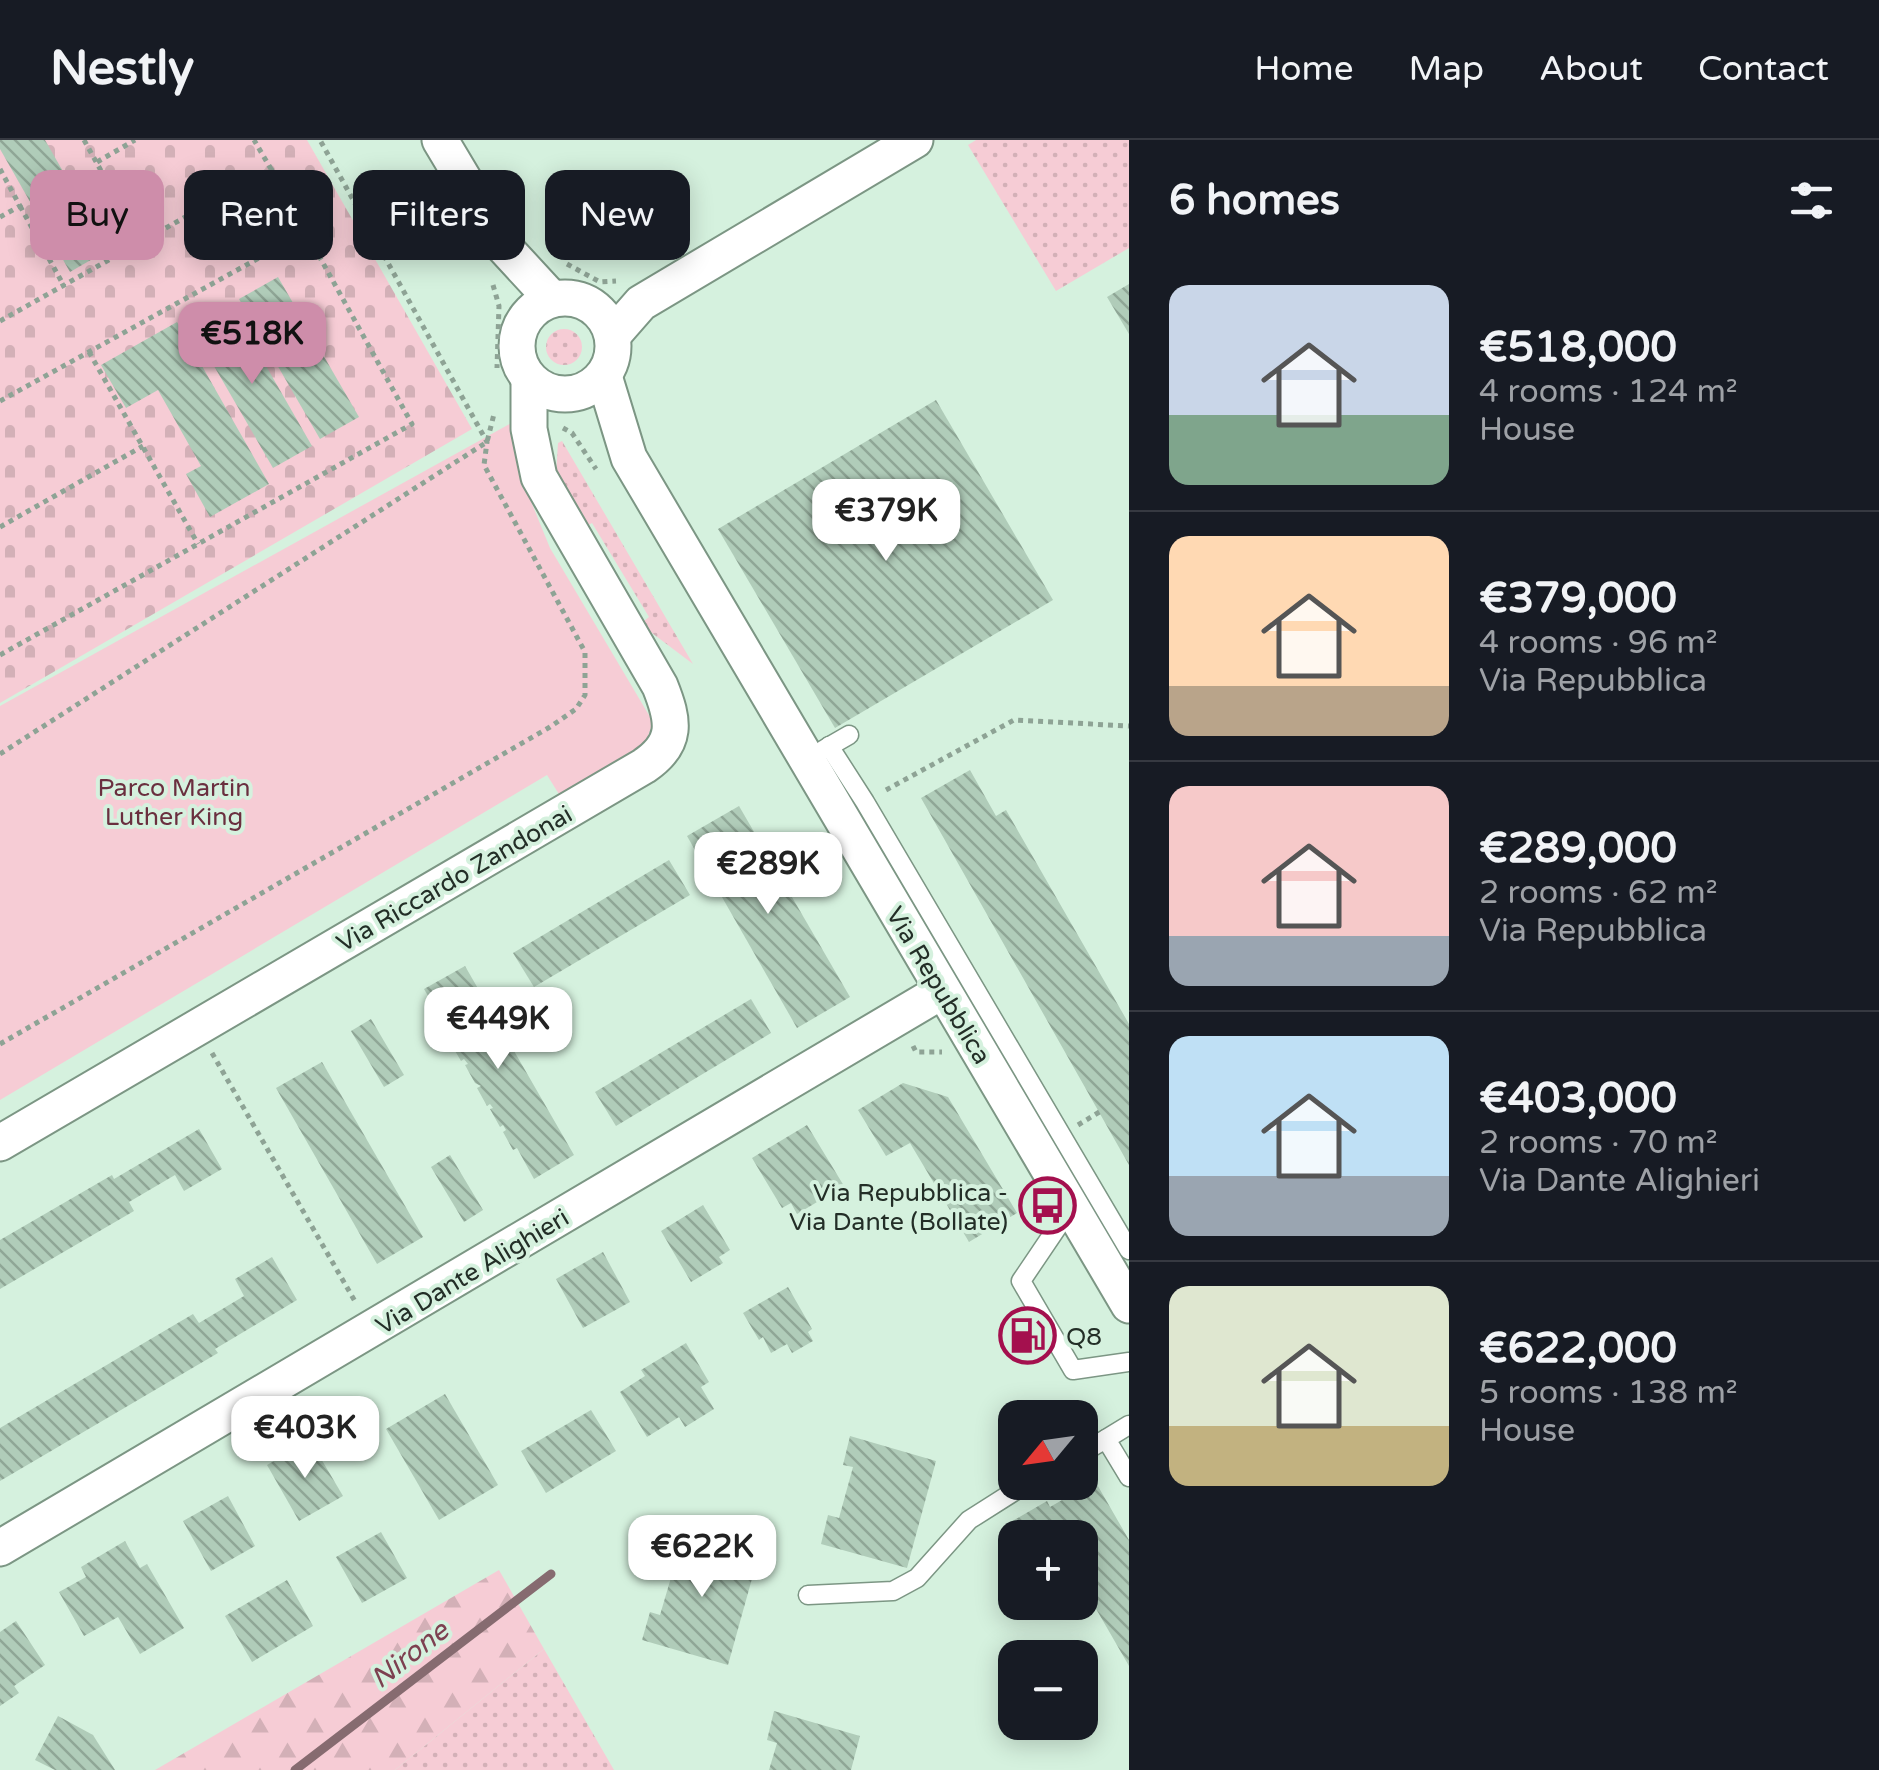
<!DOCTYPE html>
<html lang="en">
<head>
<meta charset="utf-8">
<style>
  body { margin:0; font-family:"Varela Round",sans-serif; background:#20242c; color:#f1f3f6; height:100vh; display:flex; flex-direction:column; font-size:38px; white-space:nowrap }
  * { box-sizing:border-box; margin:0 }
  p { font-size:32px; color:#9ea1a6 }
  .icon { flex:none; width:55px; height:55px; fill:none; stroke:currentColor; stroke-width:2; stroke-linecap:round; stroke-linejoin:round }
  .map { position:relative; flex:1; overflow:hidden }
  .sheet { display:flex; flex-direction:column; background:#171b24; width:750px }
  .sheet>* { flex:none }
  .banner { position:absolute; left:30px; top:30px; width:948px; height:90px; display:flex; gap:20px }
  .needle { width:65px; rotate:241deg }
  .buttons { position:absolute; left:998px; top:1260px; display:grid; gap:20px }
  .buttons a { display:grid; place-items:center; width:100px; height:100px; border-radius:20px; background:#171b24; box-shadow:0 5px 25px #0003; font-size:50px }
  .price { position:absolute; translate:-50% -85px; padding:0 22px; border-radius:20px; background:#fff; color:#222; font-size:32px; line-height:65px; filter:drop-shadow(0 2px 5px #0008) }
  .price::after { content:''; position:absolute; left:50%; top:60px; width:30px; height:22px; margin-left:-15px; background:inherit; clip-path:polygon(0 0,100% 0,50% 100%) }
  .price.current { background:#ce8daa; color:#111 }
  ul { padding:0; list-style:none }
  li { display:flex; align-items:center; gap:30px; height:250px; padding:0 40px }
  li+li { border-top:2px solid #363941 }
  li span { display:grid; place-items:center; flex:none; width:280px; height:200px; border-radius:20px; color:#555 }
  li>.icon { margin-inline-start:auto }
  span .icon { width:120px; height:120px; fill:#fffc; stroke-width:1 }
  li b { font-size:42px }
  h2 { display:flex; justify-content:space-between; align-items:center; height:120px; padding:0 40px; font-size:42px }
  .tag { padding:0 35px; border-radius:20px; background:#171b24; box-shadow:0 5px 25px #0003; font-size:35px; line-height:90px }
  .tag.current { background:#ce8daa; color:#111 }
  header { display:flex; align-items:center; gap:60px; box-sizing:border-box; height:140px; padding:0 50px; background:#171b24; border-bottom:2px solid #363941 }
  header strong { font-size:48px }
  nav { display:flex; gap:55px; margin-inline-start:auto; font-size:35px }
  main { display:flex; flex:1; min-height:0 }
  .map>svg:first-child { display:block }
  .grass { fill:url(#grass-dots) }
  .forest { fill:url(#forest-firs) }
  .cemetery { fill:url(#cemetery-stones) }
  .green { fill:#f6ccd5 }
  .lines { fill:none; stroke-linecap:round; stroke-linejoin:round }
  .stream { stroke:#866b70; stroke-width:9 }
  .building { fill:url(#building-back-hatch) }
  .service-casing { stroke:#7c9684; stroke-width:21 }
  .minor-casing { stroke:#7c9684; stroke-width:39 }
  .path { stroke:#8ea395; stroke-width:5; stroke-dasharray:5 5; stroke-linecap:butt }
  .service { stroke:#fff; stroke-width:18 }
  .minor { stroke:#fff; stroke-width:35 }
  .labels { text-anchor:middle; stroke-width:8; stroke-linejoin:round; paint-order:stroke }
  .park-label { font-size:25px; fill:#6a2f3f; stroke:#d5f1de }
  .street-label { font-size:25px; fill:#232e27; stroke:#d5f1de }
  .poi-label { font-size:25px; fill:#232e27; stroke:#d5f1de; text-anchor:end }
  .water-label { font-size:28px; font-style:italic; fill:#7d4050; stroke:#d5f1de }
</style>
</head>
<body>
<header>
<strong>Nestly</strong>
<nav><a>Home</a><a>Map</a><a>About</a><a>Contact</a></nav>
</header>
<main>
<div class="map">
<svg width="1129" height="1630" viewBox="0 0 1129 1630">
  <defs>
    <pattern id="grass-dots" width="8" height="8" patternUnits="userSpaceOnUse" patternTransform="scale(2.5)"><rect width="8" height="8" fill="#f6ccd5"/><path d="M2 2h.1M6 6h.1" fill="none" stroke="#d3b0b7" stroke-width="1.8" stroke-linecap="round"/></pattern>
    <pattern id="forest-firs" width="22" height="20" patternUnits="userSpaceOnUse" patternTransform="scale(2.5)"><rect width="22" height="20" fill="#f6ccd5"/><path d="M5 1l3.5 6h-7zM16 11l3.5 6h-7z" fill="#d3b0b7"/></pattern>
    <pattern id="cemetery-stones" width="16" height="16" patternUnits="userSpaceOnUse" patternTransform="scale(2.5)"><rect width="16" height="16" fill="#f6ccd5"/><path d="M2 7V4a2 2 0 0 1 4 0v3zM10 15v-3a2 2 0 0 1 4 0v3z" fill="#d3b0b7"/></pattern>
    <pattern id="building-back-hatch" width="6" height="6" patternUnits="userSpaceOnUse" patternTransform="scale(2.5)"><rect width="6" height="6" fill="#b0ccb9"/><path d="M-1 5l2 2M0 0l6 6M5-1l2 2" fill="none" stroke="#8fa696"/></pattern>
  </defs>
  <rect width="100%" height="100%" fill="#d5f1de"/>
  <g class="grass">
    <path d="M976,0H1129V108L1056,151L968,5Z"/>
    <circle cx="564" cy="207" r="18"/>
    <path d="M562,301L693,524L640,484L649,477L592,383L583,388L556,334L558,303Z"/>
    <path d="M544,1509L614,1630H395Z"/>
  </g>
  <path class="forest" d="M499,1430L544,1509L395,1630H155Z"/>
  <path class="cemetery" d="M0,0H307L472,289L0,563Z"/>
  <path class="green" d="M515,281L521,337L550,408L653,582L642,613L562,659L547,635L0,960V566Z"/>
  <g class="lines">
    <path class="stream" d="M295,1630L551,1434"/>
  </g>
  <g class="building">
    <path d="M0,0H45L108,110L70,132L0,9Z"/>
    <path d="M278,137L359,277L320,299L239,159Z"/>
    <path d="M1129,144V194L1107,157Z"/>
    <path d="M231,165L312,306L273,328L192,188Z"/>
    <path d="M177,182L269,344L210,377L186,334L201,326L158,250L126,268L101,225Z"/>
    <path d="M936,260L1053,460L835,588L718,389Z"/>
    <path d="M970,630L996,676L1006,670L1129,884V1025L921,658Z"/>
    <path d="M739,666L850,857L797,888L687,696Z"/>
    <path d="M669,720L690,755L534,847L513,813Z"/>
    <path d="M465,826L574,1015L534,1039L517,1008L513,1010L503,992L506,990L503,985L500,987L490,969L493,968L490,964L487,966L477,948L481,946L475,943L465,925L468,924L464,919L461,921L451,904L455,902L451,896L447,899L438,882L442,880L424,849Z"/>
    <path d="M751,859L771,893L616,986L595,952Z"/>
    <path d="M371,879L404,935L384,947L351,891Z"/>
    <path d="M322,922L423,1097L377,1124L276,948Z"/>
    <path d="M903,943L948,957L1017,1073L969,1102L910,1003L886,1016L858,970Z"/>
    <path d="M807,985L844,1046L797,1074L791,1063L782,1068L752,1018Z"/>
    <path d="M199,989L222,1029L184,1051L175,1035L129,1062L134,1071L0,1149V1100L112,1035L114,1039Z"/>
    <path d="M450,1015L483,1070L464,1082L431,1027Z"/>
    <path d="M703,1065L730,1110L719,1117L723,1123L691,1142L661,1091Z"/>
    <path d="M603,1112L630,1162L583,1188L556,1139Z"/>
    <path d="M272,1117L297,1160L215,1209L218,1213L0,1341V1288L193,1174L199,1183L244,1156L235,1139Z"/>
    <path d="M788,1147L812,1189L808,1192L813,1201L792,1213L787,1204L771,1213L763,1197L759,1200L743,1173Z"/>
    <path d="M686,1203L709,1242L701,1247L714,1269L685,1287L679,1277L647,1297L620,1252L645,1236L641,1230Z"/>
    <path d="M445,1254L498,1345L439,1380L386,1289Z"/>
    <path d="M591,1270L616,1311L546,1353L521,1311Z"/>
    <path d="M850,1296L936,1321L907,1428L821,1404L828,1375L839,1378L853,1327L843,1325Z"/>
    <path d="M310,1300L343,1356L299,1381L267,1325Z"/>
    <path d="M1095,1341L1129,1400V1526L1080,1441V1398H1018L1009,1383L1047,1361L1050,1367Z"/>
    <path d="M228,1356L255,1406L211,1431L183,1381Z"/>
    <path d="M381,1392L407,1438L362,1463L336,1417Z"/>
    <path d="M672,1393L758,1417L728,1525L642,1500L650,1472L660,1475L675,1424L665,1421Z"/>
    <path d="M125,1401L140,1428L147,1424L184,1488L140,1514L118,1477L84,1496L59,1452L86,1437L81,1427Z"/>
    <path d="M287,1440L313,1486L252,1522L225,1476Z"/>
    <path d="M16,1481L45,1525L14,1546L19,1553L0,1566V1492Z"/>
    <path d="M774,1571L860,1596L851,1630H769L777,1603L767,1600Z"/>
    <path d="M58,1576L93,1595L115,1630H55L35,1620Z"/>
  </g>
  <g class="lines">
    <defs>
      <g id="service">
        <path d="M829,606L865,662L1129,1110"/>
        <path d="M823,610L849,595"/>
        <path d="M1071,1067L1021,1141L1073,1230L1129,1222"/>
        <path d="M1129,1285L1106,1299L1129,1337"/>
        <path d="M1080,1314L1106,1299"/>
        <path d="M808,1455L893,1451L917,1438L969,1380L1029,1342"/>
      </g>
      <g id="minor">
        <path d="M440,0L504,107L552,159"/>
        <circle cx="565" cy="206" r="48"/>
        <path d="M613,195L641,163L915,0"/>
        <path d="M604,236L629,318L1129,1165"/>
        <path d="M0,1003L644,626C678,603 674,581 660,546L539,337L529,289V239"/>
        <path d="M0,1408L942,851"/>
      </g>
    </defs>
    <use href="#service" class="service-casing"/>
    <use href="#minor" class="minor-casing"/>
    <g class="path">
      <path d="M84,0L140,101"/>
      <path d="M97,22L135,0"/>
      <path d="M0,29L20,66L0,77"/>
      <path d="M20,66L64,146"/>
      <path d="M567,124L600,142L616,141"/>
      <path d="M493,145L499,166L497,228"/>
      <path d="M0,181L271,29L254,0"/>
      <path d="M89,212L198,404"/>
      <path d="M0,261L306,92"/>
      <path d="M563,288L572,293L596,329"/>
      <path d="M0,387L143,306"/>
      <path d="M0,515L412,284L271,29"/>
      <path d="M0,614L487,302L494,274"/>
      <path d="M886,650L1014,580L1129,586"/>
      <path d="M0,904L550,587L576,569L585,555V512L484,325L487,302L320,0"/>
      <path d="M913,906L916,912H942"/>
      <path d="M212,913L356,1163"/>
      <path d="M1078,985L1101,971"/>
    </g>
    <use href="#service" class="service"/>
    <use href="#minor" class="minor"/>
  </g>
  <defs>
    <symbol id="bus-ring" viewBox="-11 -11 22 22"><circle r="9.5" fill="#d5f1de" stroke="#a4104e" stroke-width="1.5"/><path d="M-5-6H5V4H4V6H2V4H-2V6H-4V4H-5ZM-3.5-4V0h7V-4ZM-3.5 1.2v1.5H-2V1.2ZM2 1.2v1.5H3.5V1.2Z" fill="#a4104e"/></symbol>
    <symbol id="fuel-ring" viewBox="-11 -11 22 22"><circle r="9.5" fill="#d5f1de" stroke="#a4104e" stroke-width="1.5"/><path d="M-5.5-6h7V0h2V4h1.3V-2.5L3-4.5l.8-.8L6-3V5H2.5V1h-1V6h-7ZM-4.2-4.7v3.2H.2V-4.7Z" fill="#a4104e"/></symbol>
  </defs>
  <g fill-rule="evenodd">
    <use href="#bus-ring" x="1016" y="1034" width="63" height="63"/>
    <use href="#fuel-ring" x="996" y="1164" width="63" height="63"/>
  </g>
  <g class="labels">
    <g class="park-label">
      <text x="174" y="656">Parco Martin<tspan x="174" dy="29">Luther King</tspan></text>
    </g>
    <g class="street-label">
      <text transform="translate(454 738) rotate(-30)" y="9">Via Riccardo Zandonai</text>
      <text transform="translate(939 845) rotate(59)" y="9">Via Repubblica</text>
      <text transform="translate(472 1131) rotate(-31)" y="9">Via Dante Alighieri</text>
    </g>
    <g class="poi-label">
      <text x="1008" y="1061">Via Repubblica -<tspan x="1008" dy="29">Via Dante (Bollate)</tspan></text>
      <text x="1066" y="1205" text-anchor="start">Q8</text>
    </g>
    <g class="water-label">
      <text transform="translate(409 1514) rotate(-38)" y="10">Nirone</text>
    </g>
  </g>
</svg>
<div class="buttons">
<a><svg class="needle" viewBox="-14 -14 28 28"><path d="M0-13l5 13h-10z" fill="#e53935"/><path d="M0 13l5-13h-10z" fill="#9ea1a6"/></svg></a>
<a>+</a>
<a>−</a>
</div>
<b class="price current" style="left:252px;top:247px">€518K</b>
<b class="price" style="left:886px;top:424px">€379K</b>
<b class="price" style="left:768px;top:777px">€289K</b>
<b class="price" style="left:498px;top:932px">€449K</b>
<b class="price" style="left:305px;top:1341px">€403K</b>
<b class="price" style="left:702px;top:1460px">€622K</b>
<div class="banner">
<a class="tag current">Buy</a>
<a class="tag">Rent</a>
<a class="tag">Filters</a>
<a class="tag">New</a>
</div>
</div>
<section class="sheet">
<h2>6 homes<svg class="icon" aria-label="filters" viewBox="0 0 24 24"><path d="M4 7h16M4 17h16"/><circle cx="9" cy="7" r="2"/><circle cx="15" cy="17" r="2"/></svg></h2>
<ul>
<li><span style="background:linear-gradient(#c9d6e8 65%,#7fa58c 0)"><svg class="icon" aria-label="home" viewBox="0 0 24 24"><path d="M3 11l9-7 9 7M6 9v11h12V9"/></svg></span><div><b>€518,000</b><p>4 rooms · 124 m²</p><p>House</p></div></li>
<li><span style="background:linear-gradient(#ffd9b3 75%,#b9a48a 0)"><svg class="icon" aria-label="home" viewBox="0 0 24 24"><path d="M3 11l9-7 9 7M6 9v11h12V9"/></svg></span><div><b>€379,000</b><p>4 rooms · 96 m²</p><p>Via Repubblica</p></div></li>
<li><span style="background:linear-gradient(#f6c9c9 75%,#9aa5b1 0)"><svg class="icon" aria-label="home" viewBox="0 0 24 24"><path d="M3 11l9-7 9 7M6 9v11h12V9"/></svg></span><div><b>€289,000</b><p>2 rooms · 62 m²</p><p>Via Repubblica</p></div></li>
<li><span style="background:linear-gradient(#bfe0f5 70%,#9aa5b1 0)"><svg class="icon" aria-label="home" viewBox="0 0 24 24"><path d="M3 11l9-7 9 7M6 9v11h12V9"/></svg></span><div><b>€403,000</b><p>2 rooms · 70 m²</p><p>Via Dante Alighieri</p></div></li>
<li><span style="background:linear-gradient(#dfe7d0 70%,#c2b280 0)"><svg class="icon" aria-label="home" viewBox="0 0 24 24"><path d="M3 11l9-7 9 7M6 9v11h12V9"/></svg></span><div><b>€622,000</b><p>5 rooms · 138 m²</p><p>House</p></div></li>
</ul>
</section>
</main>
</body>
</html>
